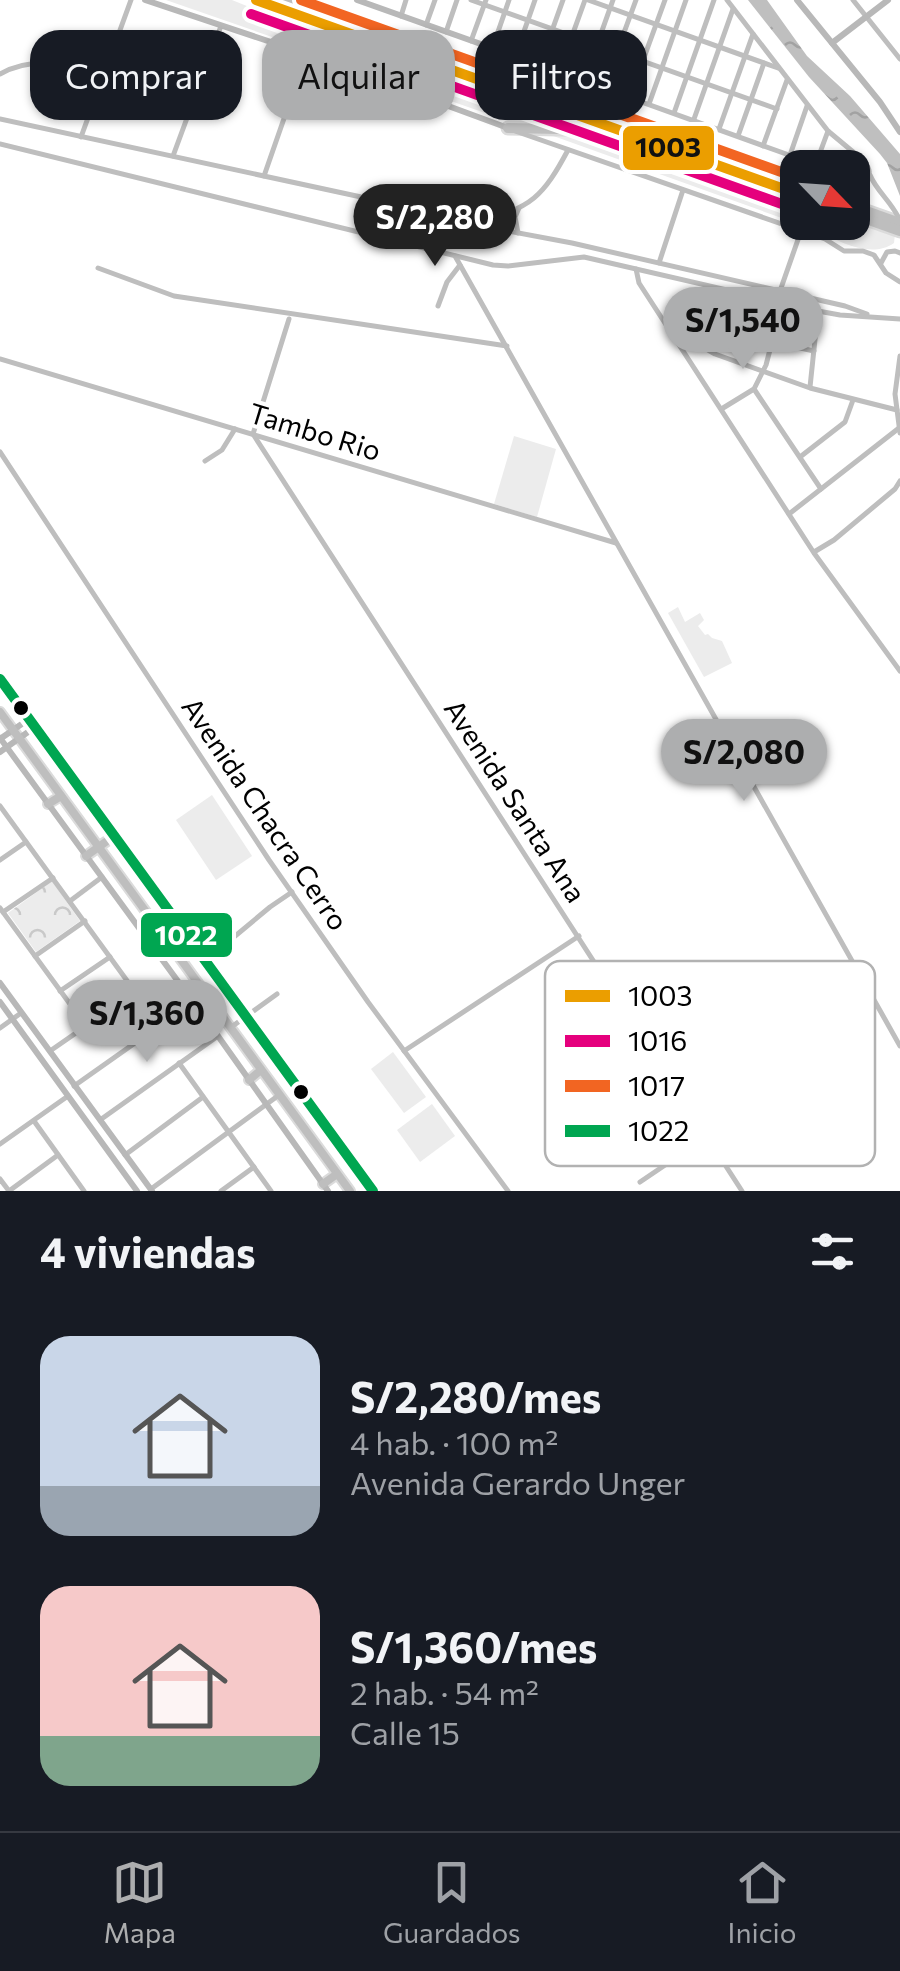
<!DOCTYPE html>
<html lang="es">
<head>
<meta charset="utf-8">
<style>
  body { margin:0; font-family:Commissioner,sans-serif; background:#20242c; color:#f1f3f6; height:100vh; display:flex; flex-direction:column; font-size:38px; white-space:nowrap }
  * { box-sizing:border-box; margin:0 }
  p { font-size:32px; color:#9ea1a6 }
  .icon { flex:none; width:55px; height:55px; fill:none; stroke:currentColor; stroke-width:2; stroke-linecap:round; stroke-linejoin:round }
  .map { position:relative; height:1191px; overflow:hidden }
  .drawer { display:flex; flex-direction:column; background:#171b24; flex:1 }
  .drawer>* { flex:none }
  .top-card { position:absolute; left:30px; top:30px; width:840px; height:90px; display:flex; gap:20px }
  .needle { width:65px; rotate:115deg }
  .controls { position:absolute; left:780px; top:150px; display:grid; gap:20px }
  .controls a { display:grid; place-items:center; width:90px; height:90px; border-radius:20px; background:#171b24; box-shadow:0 2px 8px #0004; font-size:50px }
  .price { position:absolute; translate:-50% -85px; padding:0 22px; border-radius:35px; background:#adaeaf; color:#111; font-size:32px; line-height:65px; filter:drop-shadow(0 2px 5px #0008) }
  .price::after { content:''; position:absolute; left:50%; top:60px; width:30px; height:22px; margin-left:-15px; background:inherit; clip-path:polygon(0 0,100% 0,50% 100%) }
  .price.on { background:#222; color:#fff }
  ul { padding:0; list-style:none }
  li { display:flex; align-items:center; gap:30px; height:250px; padding:0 40px }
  li span { display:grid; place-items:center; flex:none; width:280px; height:200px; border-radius:30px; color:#555 }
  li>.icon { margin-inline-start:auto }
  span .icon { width:120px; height:120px; fill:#fffc; stroke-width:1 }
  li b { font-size:42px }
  h2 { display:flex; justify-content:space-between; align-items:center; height:120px; padding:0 40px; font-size:42px }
  .tag { padding:0 35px; border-radius:30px; background:#171b24; box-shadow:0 2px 8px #0004; font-size:35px; line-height:90px }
  .tag.on { background:#adaeaf; color:#111 }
  .dock { display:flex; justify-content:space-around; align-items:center; height:140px; border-top:2px solid #363941; background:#171b24; font-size:28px; color:#9ea1a6 }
  .dock a { display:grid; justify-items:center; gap:5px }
  .dock .on { color:#adaeaf }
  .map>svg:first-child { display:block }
  .green { fill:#ececec }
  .park { fill:url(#park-crowns) }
  .water { fill:url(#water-ripples) }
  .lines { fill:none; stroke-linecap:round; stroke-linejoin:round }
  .primary-casing { stroke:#dbdbdb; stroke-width:12 }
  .highway-casing { stroke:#dbdbdb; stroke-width:15 }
  .street { stroke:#bebebe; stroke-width:5 }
  .secondary { stroke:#b8b8b8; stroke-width:6 }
  .primary { stroke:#bebebe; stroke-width:8 }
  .highway { stroke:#bebebe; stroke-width:10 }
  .bus-1-casing { stroke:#fff; stroke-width:18 }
  .bus-2-casing { stroke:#fff; stroke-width:18 }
  .bus-3-casing { stroke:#fff; stroke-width:18 }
  .bus-4-casing { stroke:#fff; stroke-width:18 }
  .bus-1 { stroke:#eb9e00; stroke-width:10 }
  .bus-2 { stroke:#e5007d; stroke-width:10 }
  .bus-3 { stroke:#f26522; stroke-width:10 }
  .bus-4 { stroke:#00a651; stroke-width:10 }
  .bus-dot { fill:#000; stroke:#fff; stroke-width:4 }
  .labels { text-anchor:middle; stroke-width:8; stroke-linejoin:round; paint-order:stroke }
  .street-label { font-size:28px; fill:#000; stroke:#fff }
  .key { fill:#fff; stroke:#b2b2b2; stroke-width:2.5 }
  .key-label { font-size:28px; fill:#000 }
  .line-badge { stroke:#fff; stroke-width:4 }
  .badge-label { font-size:28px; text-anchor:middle; font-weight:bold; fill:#fff }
  .pale-badge-label { font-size:28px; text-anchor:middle; font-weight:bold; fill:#111 }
</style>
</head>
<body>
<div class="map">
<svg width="900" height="1191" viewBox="0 0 900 1191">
  <defs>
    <pattern id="park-crowns" width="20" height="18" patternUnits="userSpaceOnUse" patternTransform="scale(2.5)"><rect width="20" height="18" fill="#ececec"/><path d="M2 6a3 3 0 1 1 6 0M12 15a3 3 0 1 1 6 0" fill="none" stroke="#c9c9c9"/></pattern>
    <pattern id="water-ripples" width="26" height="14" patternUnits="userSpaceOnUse" patternTransform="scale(2.5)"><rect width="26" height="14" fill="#bfbfbf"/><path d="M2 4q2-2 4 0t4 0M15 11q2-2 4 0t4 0" fill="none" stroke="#a2a2a2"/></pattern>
  </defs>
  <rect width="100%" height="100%" fill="#fff"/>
  <g class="green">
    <path d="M166,0H232L301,28L305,40L301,47Z"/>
    <path d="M330,37L587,126L528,128L314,53L319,42Z"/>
    <path d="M545,133L614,136L717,173L765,186L797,198L798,222H852L853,218L895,234L894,243C871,259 840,242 818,231Z"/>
    <path d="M514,436L556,449L537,517L494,504Z"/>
    <path d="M678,607L685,622L700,613L704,620L698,626L705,635L708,634L712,638L722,641L732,663L704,677L668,613Z"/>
    <path d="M212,795L252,856L216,880L176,820Z"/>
    <path d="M393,1052L426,1097L404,1113L371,1069Z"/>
    <path d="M432,1104L455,1136L420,1162L397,1130Z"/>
  </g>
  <path class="park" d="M52,881L80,921L36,952L8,913Z"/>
  <path class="water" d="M748,0H767L807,56L850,96L900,154V196L887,163L880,154L809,77Z"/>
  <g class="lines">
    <defs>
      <g id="primary">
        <path d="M0,679L373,1191"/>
        <path d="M0,712L350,1191"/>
        <path d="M48,804L61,796"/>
        <path d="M86,856L114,836"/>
        <path d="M249,1080L261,1070"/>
        <path d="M323,1184L337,1174"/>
      </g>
      <g id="highway">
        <path d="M256,0L798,194"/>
        <path d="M278,0L798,186"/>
        <path d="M293,17L307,28L311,41L323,33L335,30"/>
        <path d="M540,65L576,87L617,117"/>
        <path d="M508,128L612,130"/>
        <path d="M852,206L900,223"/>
        <path d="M852,214L900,231"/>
      </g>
    </defs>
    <use href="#primary" class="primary-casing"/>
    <use href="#highway" class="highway-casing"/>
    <g class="street">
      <path d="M471,0L777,109"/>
      <path d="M588,0L778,68"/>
      <path d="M727,0L828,131L864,161"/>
      <path d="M853,0L900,59"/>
      <path d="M401,16L406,0"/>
      <path d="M426,25L435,0"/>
      <path d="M446,32L457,0"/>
      <path d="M471,41L486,0"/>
      <path d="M492,49L509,0"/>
      <path d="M515,57L535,0"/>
      <path d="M540,64L563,0"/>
      <path d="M558,72L789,155L817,168"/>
      <path d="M559,72L585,0"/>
      <path d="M0,74C34,55 68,64 103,75"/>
      <path d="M584,81L613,0"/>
      <path d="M604,87L636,0"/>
      <path d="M630,96L665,0"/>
      <path d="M649,104L686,0"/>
      <path d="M674,113L714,0"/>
      <path d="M0,119L477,222L497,229L572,243L845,306L867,314"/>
      <path d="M694,119L733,9"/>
      <path d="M719,129L753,34"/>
      <path d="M515,131L825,239L844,251H863L874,255L886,273L900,282"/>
      <path d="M738,136L764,63"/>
      <path d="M81,137L131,0"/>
      <path d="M0,144L493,265L508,266L584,257L818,311L840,315L900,319"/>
      <path d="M763,146L787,80"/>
      <path d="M790,155L807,106"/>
      <path d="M173,156L221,26"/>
      <path d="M815,166L828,131"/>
      <path d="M846,168L856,160C876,163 872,187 852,184"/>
      <path d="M870,175C877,192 893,203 900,221"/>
      <path d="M264,176L311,41L314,30L312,22"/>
      <path d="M480,221C531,209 544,195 568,150"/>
      <path d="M518,233L515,217L519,208"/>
      <path d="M455,256L900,1046"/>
      <path d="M659,263L683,190"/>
      <path d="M881,263L887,252L895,251L900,253"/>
      <path d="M98,268L174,296L507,346"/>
      <path d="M636,269L639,283L814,553L900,671"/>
      <path d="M779,302L780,291L801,231"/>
      <path d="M438,306L447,282L460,265"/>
      <path d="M289,319L253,434L742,1191"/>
      <path d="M666,319L814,351"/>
      <path d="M692,325L708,350L715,354L810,388L897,410"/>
      <path d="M900,356L895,394L900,433"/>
      <path d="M0,359L616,543"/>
      <path d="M810,387L818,311"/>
      <path d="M754,389L821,489"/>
      <path d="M723,408L754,389L766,365L772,342"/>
      <path d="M0,452L269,860L368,1002L508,1191"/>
      <path d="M800,457L845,422L853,400"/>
      <path d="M205,461L222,450L235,429"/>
      <path d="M789,514L899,428"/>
      <path d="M814,552L834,540L895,489L900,481"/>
      <path d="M0,806L160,1026"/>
      <path d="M0,860L26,842"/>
      <path d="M70,901L102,877"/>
      <path d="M0,908L86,1026"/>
      <path d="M3,912L53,878"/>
      <path d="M35,956L85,921"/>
      <path d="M205,961L270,907L292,892"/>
      <path d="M60,991L110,957"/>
      <path d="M0,1028L21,1013"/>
      <path d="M230,1028L277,994"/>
      <path d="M50,1051L135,992"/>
      <path d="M404,1051L579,936"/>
      <path d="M179,1063L271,1191"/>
      <path d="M74,1086L193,1002"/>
      <path d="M100,1120L218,1036"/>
      <path d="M34,1121L84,1191"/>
      <path d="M0,1144L68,1096"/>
      <path d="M125,1155L203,1097"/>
      <path d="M0,1179L9,1191"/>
      <path d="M640,1182L708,1136"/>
      <path d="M151,1189L279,1095"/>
      <path d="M9,1191L58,1155"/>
      <path d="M221,1191L254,1167"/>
    </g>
    <g class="secondary">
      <path d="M145,0L307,54L508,128"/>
      <path d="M357,0L540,65"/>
      <path d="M797,0L880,102L900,132"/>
      <path d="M832,43L888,0"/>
      <path d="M0,738L218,1036L328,1191"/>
      <path d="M0,739L29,719"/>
      <path d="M0,752L35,727"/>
      <path d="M0,983L152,1191"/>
      <path d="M0,1002L137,1191"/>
    </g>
    <use href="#primary" class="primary"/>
    <use href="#highway" class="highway"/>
    <defs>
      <path id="bus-1" d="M256,0L798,194"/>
      <path id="bus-2" d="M251,14L793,208"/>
      <path id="bus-3" d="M301,0L798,178"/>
      <path id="bus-4" d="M0,679L373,1191"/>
    </defs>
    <use href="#bus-1" class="bus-1-casing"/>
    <use href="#bus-2" class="bus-2-casing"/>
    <use href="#bus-3" class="bus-3-casing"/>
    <use href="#bus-4" class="bus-4-casing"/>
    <use href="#bus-1" class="bus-1"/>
    <use href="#bus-2" class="bus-2"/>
    <use href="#bus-3" class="bus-3"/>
    <use href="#bus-4" class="bus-4"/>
  </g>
  <g class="bus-dot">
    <circle cx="21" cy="708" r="9"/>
    <circle cx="301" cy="1092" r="9"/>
  </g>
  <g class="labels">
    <g class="street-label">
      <text transform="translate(315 432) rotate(17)" y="10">Tambo Rio</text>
      <text transform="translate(515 801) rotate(57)" y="10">Avenida Santa Ana</text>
      <text transform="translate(265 814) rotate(56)" y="10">Avenida Chacra Cerro</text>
    </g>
  </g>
  <rect x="545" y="961" width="330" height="205" rx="15" class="key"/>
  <rect x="565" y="990" width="45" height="12" fill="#eb9e00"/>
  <rect x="565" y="1035" width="45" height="12" fill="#e5007d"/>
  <rect x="565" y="1080" width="45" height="12" fill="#f26522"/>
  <rect x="565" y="1125" width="45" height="12" fill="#00a651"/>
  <g class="key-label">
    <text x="628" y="1006">1003</text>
    <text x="628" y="1051">1016</text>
    <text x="628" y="1096">1017</text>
    <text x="628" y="1141">1022</text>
  </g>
  <g class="line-badge">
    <rect x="621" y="124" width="95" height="48" rx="10" fill="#eb9e00"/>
    <rect x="139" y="911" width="95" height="48" rx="10" fill="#00a651"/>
  </g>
  <g class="badge-label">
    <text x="186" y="945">1022</text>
  </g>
  <g class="pale-badge-label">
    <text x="668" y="157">1003</text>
  </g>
</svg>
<div class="controls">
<a><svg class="needle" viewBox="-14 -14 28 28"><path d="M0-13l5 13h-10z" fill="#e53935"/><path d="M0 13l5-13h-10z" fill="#9ea1a6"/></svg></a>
</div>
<b class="price on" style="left:435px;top:269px">S/2,280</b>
<b class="price" style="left:743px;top:372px">S/1,540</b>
<b class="price" style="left:744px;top:804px">S/2,080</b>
<b class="price" style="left:147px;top:1065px">S/1,360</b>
<div class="top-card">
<a class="tag">Comprar</a>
<a class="tag on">Alquilar</a>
<a class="tag">Filtros</a>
</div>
</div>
<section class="drawer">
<h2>4 viviendas<svg class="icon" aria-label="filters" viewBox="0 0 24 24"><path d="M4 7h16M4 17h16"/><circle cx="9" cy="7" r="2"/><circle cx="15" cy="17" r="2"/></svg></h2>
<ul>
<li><span style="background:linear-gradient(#c9d6e8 75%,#9aa5b1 0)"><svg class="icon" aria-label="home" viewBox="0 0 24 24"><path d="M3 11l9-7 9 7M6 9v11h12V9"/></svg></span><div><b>S/2,280/mes</b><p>4 hab. · 100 m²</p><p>Avenida Gerardo Unger</p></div></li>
<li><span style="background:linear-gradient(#f6c9c9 75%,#7fa58c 0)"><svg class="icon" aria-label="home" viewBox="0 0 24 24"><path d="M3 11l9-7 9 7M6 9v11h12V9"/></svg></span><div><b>S/1,360/mes</b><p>2 hab. · 54 m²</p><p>Calle 15</p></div></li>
</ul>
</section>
<nav class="dock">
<a class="on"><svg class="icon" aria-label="map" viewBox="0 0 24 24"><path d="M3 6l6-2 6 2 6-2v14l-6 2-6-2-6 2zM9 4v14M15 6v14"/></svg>Mapa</a>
<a><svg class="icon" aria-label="saved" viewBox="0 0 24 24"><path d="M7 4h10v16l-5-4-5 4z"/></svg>Guardados</a>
<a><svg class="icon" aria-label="home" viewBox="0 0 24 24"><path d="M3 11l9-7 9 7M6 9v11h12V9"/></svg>Inicio</a>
</nav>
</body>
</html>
